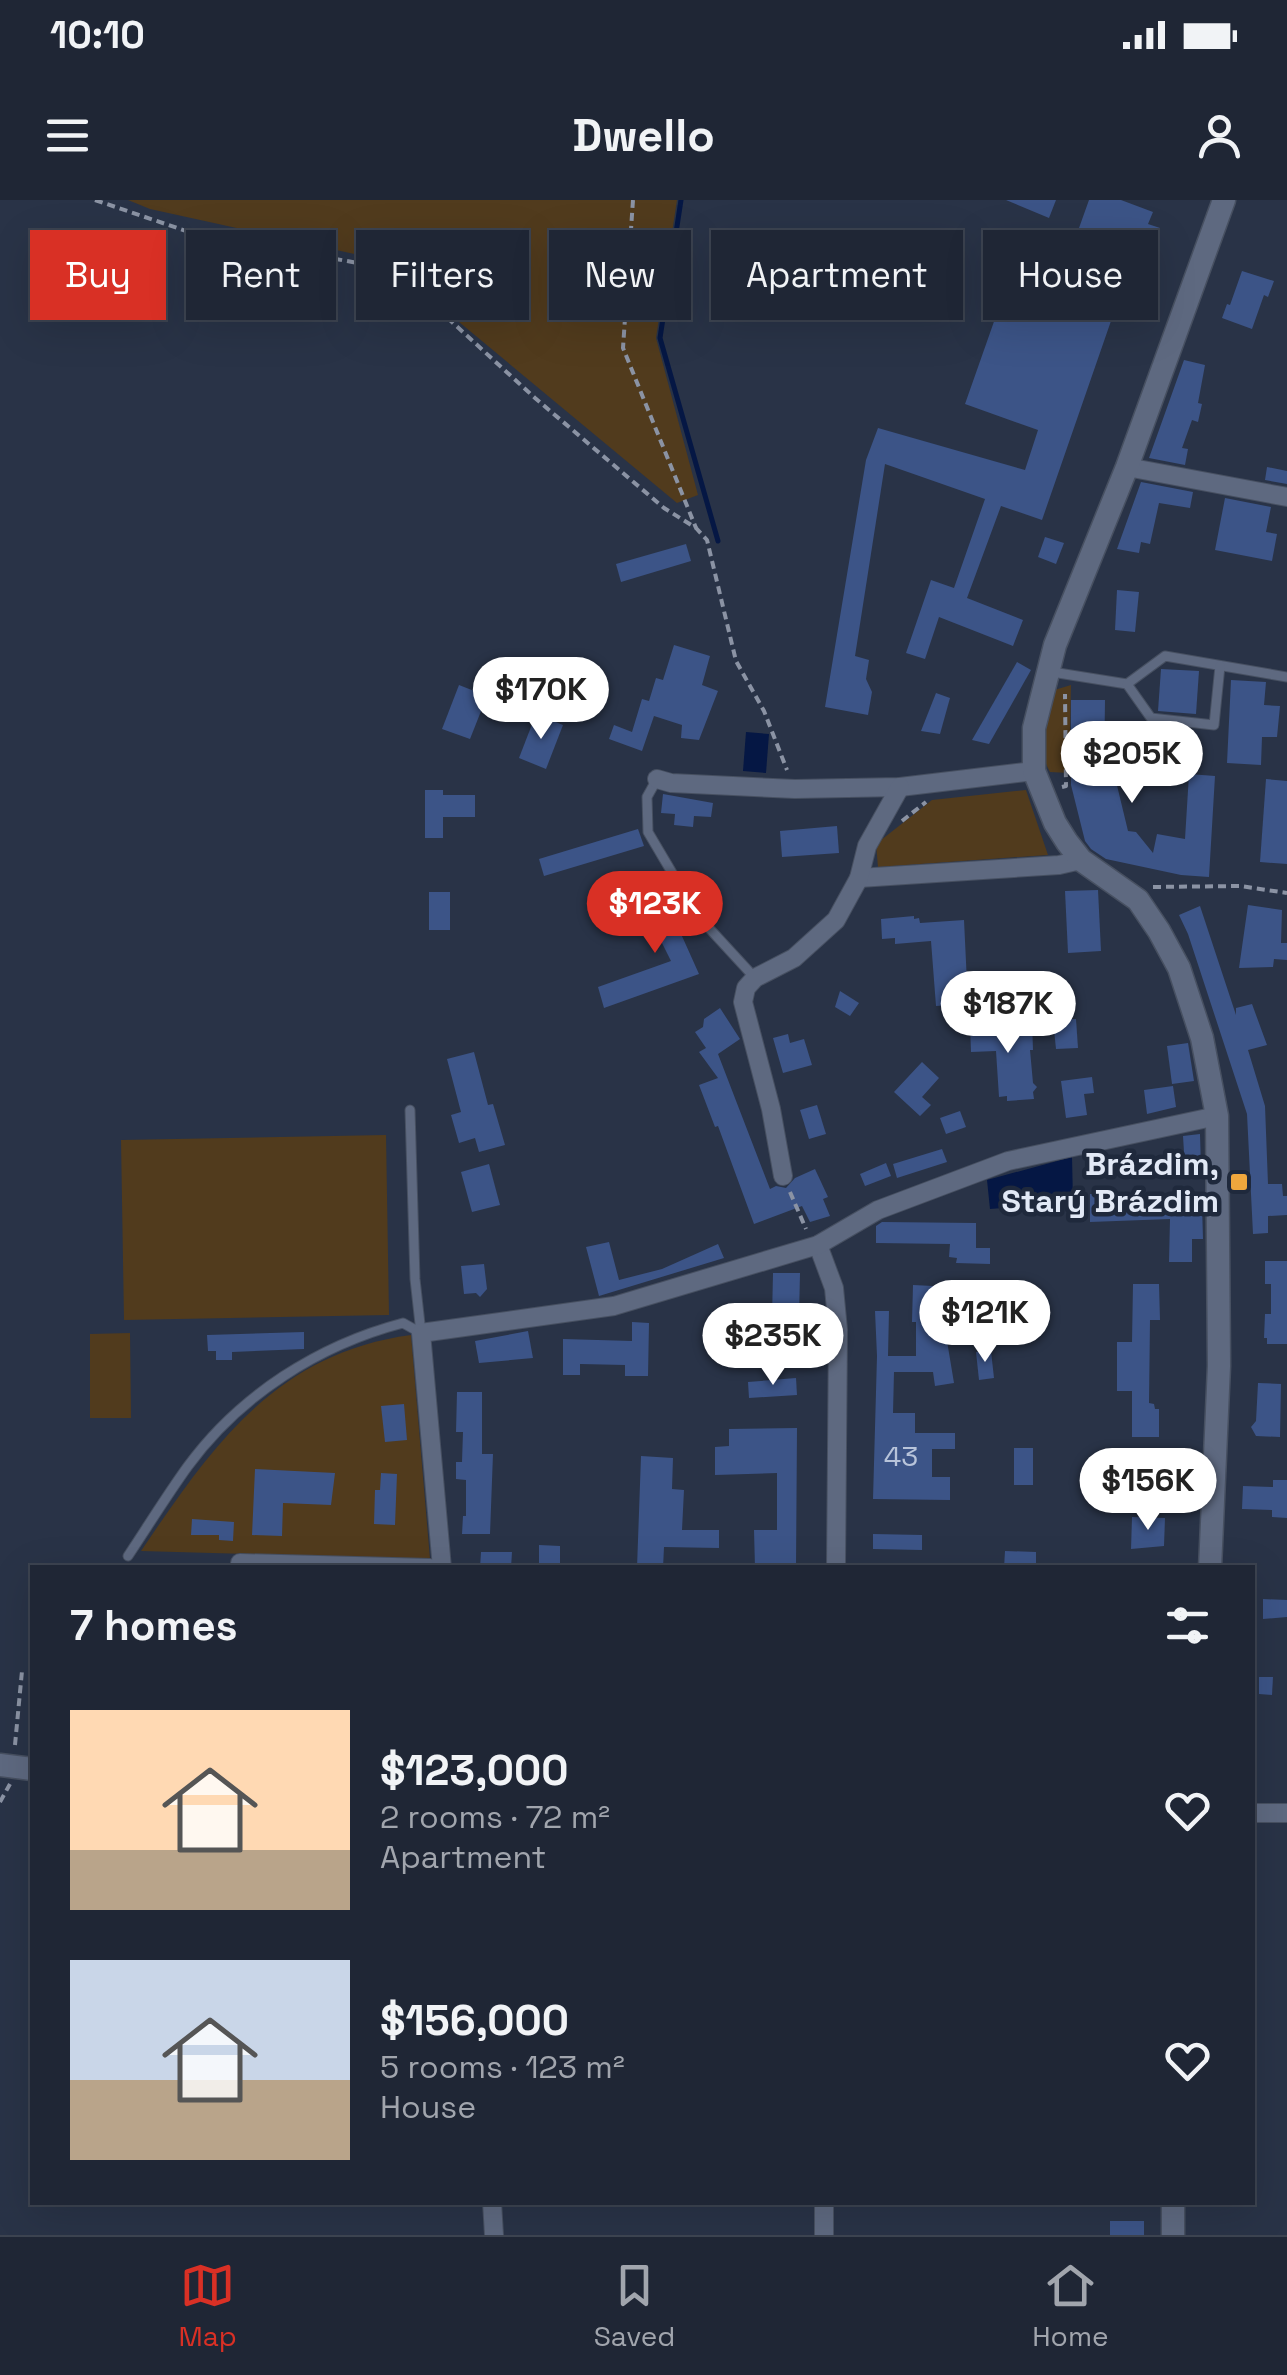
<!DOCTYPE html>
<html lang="en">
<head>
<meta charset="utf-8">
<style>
  body { margin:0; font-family:"Space Grotesk",sans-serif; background:#2c3241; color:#f1f3f6; height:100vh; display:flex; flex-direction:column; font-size:38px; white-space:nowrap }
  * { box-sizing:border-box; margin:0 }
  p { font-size:32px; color:#a1a5ad }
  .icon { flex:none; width:55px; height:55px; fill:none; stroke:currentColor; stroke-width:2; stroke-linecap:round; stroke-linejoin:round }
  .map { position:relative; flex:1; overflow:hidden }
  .drawer { position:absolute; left:30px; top:1365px; width:1225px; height:640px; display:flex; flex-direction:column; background:#1f2635; border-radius:0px; box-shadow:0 10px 40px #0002,0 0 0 2px #3c4350 }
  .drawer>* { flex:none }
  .hud { position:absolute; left:30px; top:30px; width:1228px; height:90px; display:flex; gap:20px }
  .price { position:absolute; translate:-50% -85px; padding:0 22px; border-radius:35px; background:#fff; color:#222; font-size:32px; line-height:65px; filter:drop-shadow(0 2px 5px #0008) }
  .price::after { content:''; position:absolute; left:50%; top:60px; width:30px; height:22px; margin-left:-15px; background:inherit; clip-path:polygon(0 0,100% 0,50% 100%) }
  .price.active { background:#d93025; color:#fff }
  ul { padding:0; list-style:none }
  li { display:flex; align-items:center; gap:30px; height:250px; padding:0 40px }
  li span { display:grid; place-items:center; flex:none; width:280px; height:200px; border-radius:0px; color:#555 }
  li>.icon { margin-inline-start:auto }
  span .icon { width:120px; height:120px; fill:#fffc; stroke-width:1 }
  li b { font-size:42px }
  h2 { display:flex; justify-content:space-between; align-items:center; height:120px; padding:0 40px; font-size:42px }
  .pill { padding:0 35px; border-radius:0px; background:#1f2635; box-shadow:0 10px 40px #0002,0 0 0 2px #3c4350; font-size:35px; line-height:90px }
  .pill.active { background:#d93025; color:#fff }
  .status { display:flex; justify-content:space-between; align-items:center; height:70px; padding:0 50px; background:#1f2635; direction:ltr }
  .status svg { height:28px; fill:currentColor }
  header { display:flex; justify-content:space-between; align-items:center; height:130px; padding:0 40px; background:#1f2635; font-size:45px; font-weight:700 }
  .tabs { display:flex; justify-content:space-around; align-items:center; height:140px; border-top:2px solid #3c4350; background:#1f2635; font-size:28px; color:#a1a5ad }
  .tabs a { display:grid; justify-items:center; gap:5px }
  .tabs .active { color:#d93025 }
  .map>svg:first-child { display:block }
  .green { fill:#513b1d }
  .water { fill:#051744 }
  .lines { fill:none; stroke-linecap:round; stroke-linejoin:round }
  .stream { stroke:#051744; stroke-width:5 }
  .building { fill:#3c5487 }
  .service-casing { stroke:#475061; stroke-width:11 }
  .minor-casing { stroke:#475061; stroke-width:20 }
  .tertiary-casing { stroke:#475061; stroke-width:25 }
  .path { stroke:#8b93a4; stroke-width:4; stroke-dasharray:8 5; stroke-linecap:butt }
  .service { stroke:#5e6980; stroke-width:9 }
  .minor { stroke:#5e6980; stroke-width:18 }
  .tertiary { stroke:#5e6980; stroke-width:22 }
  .poi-dot { fill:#efa73d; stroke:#1f293c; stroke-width:4 }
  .labels { text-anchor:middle; stroke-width:9; stroke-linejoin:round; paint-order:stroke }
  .number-label { font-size:28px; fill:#b8c4da }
  .poi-label { font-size:32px; font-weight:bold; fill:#e2e9f6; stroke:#1f293c; text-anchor:end }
</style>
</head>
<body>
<div class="status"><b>10:10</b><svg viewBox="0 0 49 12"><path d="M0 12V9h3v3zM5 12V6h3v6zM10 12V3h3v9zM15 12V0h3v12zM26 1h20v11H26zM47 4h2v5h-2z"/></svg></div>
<header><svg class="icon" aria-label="menu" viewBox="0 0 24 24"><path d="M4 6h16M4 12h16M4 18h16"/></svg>Dwello<svg class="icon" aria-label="person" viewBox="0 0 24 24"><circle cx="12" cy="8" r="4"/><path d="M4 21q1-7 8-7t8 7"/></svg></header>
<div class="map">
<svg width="1287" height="2035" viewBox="0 0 1287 2035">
  <rect width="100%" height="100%" fill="#293347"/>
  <g class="green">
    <path d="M128,0H677L656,138L698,295L677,303L412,83L368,57L150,9Z"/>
    <path d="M1071,485L1069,573L1050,572C1036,549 1045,516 1051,491Z"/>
    <path d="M1026,590L1048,655L878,667L876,644L932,600Z"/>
    <path d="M386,935L389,1115L124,1120L121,940Z"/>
    <path d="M130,1133L131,1218H90V1134Z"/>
    <path d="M411,1135L430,1359L141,1351C212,1246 276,1153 411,1135Z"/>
  </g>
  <g class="water">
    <path d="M746,532L769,534L766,573L743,571Z"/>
    <path d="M1072,957L1073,1002L990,1009L987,980Z"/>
  </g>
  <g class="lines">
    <path class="stream" d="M681,0L660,138L718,341"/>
  </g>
  <g class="building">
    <path d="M1006,0H1056L1049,18Z"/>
    <path d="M1089,0H1121L1153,12L1148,24L1160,28L1156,42L1144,37L1139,50L1079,28Z"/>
    <path d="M1016,59L1120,95L1042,320L1001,306L967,398L1023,420L1013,446L939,417L925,459L906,453L931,380L954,388L985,299L885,264L855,456L869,460L866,479L872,492L868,515L825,507L866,260L878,228L1025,270L1038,230L965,204Z"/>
    <path d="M1242,71L1274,81L1268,97L1264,95L1252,129L1222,118L1227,104L1230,105Z"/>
    <path d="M1184,160L1205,165L1198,203L1202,204L1198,222L1192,220L1182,248L1188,249L1185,265L1149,258Z"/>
    <path d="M1267,267L1287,271V284L1265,280Z"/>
    <path d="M1141,282L1193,292L1190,308L1159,303L1150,344L1141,342L1139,353L1117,349Z"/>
    <path d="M1225,298L1271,307L1266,332L1277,334L1272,361L1215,350Z"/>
    <path d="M1045,337L1064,343L1056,364L1038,357Z"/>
    <path d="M686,344L691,361L621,382L616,364Z"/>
    <path d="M1117,390L1139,392L1135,432L1115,430Z"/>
    <path d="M674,445L710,456L702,485L718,491L699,540L681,538L682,525L654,516L642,551L609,539L614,525L632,532L642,499L649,501L656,478L663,480Z"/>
    <path d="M1017,462L1031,470L989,544L972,540Z"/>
    <path d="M1161,469L1199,471L1196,514L1158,511Z"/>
    <path d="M1231,480L1266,482L1264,505L1280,506L1277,537H1262L1261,565L1227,563Z"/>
    <path d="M459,485L487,496L470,539L442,529Z"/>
    <path d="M936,493L950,498L940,534L921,531Z"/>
    <path d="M1071,500H1105L1104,576L1114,573L1128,631L1136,632L1153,653L1157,634L1185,639L1189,574L1215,576L1209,677L1181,675L1106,659L1091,649L1085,641L1071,585Z"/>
    <path d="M536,514L563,525L546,569L519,558Z"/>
    <path d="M1266,579L1287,581V664L1260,662Z"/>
    <path d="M425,590H443V595H475V617H443V638H425Z"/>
    <path d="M663,594L713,603L711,617L694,616L693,627L674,625L675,614L661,613Z"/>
    <path d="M837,626L839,653L782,657L780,631Z"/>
    <path d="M638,629L644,646L544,676L539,659Z"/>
    <path d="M655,676L699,774L604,808L598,787L671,761L639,697L654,690Z"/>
    <path d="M1098,690L1101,751L1068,753L1065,691Z"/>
    <rect x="429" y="692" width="21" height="38"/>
    <path d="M1248,705L1282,710L1281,743H1287V760L1274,759L1273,767L1239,768Z"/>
    <path d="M1200,706L1236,815V808L1252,804L1267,845L1248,850L1265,906L1268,984H1282L1283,996H1287V1015L1268,1016V1033L1253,1034L1247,914L1188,734L1179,715Z"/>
    <path d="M914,716V719L919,718L920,723L964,720L968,804L936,806L931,741L895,744V738L882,739L881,719Z"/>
    <path d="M840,791L859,803L850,816L835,807Z"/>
    <path d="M720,808L740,839L718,854L770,989L776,986L786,988L795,978L815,969L828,997L823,999L830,1016L810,1022L802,1006L754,1024L718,926L715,927L699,885L718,878L699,852L706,848L695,832L703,827L704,819Z"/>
    <path d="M1076,819L1078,848L1056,849L1053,820Z"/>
    <path d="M1032,821L1033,850H1030L1033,883L1037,887L1033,892L1034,899L1007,901V896L999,897L996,851L971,852L970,824Z"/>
    <path d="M788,834L790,843L804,839L812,865L783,873L773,838Z"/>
    <path d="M1188,843L1194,881L1172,884L1167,846Z"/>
    <path d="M474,852L488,905L493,904L505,945L479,952L475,938L459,943L451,915L461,912L447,859Z"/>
    <path d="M922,862L939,878L922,897L931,905L920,916L894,892Z"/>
    <path d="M1092,877L1094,893L1084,894L1087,915L1066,918L1061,881Z"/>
    <path d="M1173,886L1176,907L1147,914L1144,890Z"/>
    <path d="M817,905L826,934L809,939L800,910Z"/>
    <path d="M960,911L966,927L946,934L940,918Z"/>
    <path d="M1200,934L1201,968L1185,969L1183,936Z"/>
    <path d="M942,949L947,962L897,978L893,964Z"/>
    <path d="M886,963L891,976L865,986L860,974Z"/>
    <path d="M489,964L500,1005L472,1012L461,972Z"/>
    <path d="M1121,993L1120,999L1151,998L1152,1005H1202L1203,1039H1192V1062H1169L1170,1019L1090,1022V994Z"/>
    <path d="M882,1022L976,1023V1048H990V1064L956,1063L957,1058L949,1057L950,1044L876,1043V1026Z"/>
    <path d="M609,1042L619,1080L662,1069L718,1044L724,1058L599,1096L586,1047Z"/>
    <path d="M1265,1061H1287V1144H1267V1138H1264L1265,1114H1271V1084H1265Z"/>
    <path d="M484,1064L487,1089L480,1097L476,1093L464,1094L461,1066Z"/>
    <path d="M773,1073H800L799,1118H772Z"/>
    <path d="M1133,1084H1159L1160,1120H1150L1149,1203L1154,1204L1155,1209H1159V1237H1132V1191H1117V1142H1132Z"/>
    <path d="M913,1085L953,1087L952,1104H947V1141L954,1183L935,1186L933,1172H894L893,1213H915V1233H955V1249H932V1277H950V1300L873,1299L877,1156L875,1111H889L888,1156H916V1122H912Z"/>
    <path d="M632,1122L649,1123L648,1176H625V1165L580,1164V1175H563V1139L632,1141Z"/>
    <path d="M528,1131L533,1158L479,1163L475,1141Z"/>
    <path d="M304,1132V1149L232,1152V1160H216V1151H208L207,1135Z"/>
    <path d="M991,1151L994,1178L979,1180L976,1152Z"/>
    <path d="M796,1178L797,1195L749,1198L748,1182Z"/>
    <path d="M1258,1183L1281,1184L1280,1237L1256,1236L1251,1227L1256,1221Z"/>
    <path d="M457,1192H482V1254H493L490,1334H462L463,1316H466V1280L456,1279V1262H462L463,1232H456Z"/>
    <path d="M404,1204L407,1240L385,1242L381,1206Z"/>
    <path d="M797,1228L796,1368H755L754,1330H777V1273L715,1275V1247L729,1246V1229Z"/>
    <rect x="1014" y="1248" width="19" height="37"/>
    <path d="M641,1256L673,1258L672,1289L684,1290L682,1330H719V1348L664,1347L663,1368H637Z"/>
    <path d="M255,1269L335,1273L331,1305L283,1303L282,1336L252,1335Z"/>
    <path d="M381,1273L397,1274L395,1325L374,1324L375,1290H380Z"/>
    <path d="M1273,1280H1287V1318L1272,1317V1310L1242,1309L1243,1286L1273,1287Z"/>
    <path d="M1132,1317L1165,1318L1164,1346L1131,1349Z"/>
    <path d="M192,1319L234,1322L233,1341L219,1340V1335H191Z"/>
    <path d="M873,1334L922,1335V1350L873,1349Z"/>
    <path d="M539,1345L560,1346V1365L539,1364Z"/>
    <path d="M1005,1351L1036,1352V1367L1004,1368Z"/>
    <path d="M481,1352H512L511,1368H480Z"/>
    <path d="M1263,1399L1287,1400V1417L1263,1419Z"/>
    <path d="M1259,1477H1273L1272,1495L1259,1494Z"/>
    <rect x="1110" y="2021" width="34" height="14"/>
  </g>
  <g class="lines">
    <defs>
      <g id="service">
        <path d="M1052,472L1127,484L1165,456L1287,477"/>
        <path d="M1127,484L1151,518L1214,525L1220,466"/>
        <path d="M657,579L647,597L648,632L697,715L755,778"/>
        <path d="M128,1356C148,1326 167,1295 188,1266C240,1195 319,1145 403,1123L421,1133L415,1079L410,910"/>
      </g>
      <g id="minor">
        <path d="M1127,267L1287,297"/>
        <path d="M657,579L671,583L795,589L900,587L1034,571"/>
        <path d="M859,678L1059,665L1081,660"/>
        <path d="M783,976L771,909L743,802L746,788L755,778L794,758L836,720L859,678L867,646L900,587"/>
        <path d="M818,1045L834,1088L838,1130L836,1368"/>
        <path d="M240,1363L430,1368"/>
        <path d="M442,1368L421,1133L614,1106L818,1045L878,1010L1008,961L1217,916"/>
        <path d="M1252,1613H1287"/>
        <path d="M492,2002L494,2035"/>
        <path d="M824,2035V2002"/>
      </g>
      <g id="tertiary">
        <path d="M1210,1368L1219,1166L1217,916L1202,838L1179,768L1159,731L1138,700L1081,660L1067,642L1055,623L1034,571V528L1055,445L1127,267L1224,0"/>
        <path d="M0,1565L32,1569"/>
        <path d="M1173,2035V2002"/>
      </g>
    </defs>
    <use href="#service" class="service-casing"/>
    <use href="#minor" class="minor-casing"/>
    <use href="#tertiary" class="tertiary-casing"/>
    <g class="path">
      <path d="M95,0L192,33L358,63L383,72L428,100L535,198L664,308L696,328L707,340L736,461L764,511L787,570"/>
      <path d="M633,0L623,148L696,328"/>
      <path d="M1062,587L1066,586L1065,494"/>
      <path d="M902,621L926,602"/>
      <path d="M1153,687L1240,686L1287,693"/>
      <path d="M790,992L806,1029"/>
      <path d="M15,1545L22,1471"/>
      <path d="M0,1602L10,1584"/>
    </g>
    <use href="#service" class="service"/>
    <use href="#minor" class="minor"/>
    <use href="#tertiary" class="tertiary"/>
  </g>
  <rect class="poi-dot" x="1229" y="972" width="20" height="20" rx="5"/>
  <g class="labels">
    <g class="number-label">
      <text x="901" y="1266">43</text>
    </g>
    <g class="poi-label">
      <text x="1219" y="975">Brázdim,<tspan x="1219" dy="37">Starý Brázdim</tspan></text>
    </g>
  </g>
</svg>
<b class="price" style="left:541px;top:542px">$170K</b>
<b class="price" style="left:1132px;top:606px">$205K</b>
<b class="price active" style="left:655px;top:756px">$123K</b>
<b class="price" style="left:1008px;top:856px">$187K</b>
<b class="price" style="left:985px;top:1165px">$121K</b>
<b class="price" style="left:773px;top:1188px">$235K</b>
<b class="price" style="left:1148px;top:1333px">$156K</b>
<div class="hud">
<a class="pill active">Buy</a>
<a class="pill">Rent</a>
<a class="pill">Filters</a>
<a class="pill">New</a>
<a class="pill">Apartment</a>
<a class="pill">House</a>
</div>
<section class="drawer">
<h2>7 homes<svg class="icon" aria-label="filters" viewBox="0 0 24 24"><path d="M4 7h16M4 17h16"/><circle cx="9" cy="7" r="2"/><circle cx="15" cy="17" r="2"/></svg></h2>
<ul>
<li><span style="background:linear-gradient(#ffd9b3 70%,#b9a48a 0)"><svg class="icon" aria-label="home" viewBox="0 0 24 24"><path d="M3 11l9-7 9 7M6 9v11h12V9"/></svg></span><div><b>$123,000</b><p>2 rooms · 72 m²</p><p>Apartment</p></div><svg class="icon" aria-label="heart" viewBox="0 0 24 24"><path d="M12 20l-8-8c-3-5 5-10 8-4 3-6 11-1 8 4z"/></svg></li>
<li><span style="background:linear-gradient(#c9d6e8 60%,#b9a48a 0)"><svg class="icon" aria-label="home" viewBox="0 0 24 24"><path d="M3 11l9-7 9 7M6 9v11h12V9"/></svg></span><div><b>$156,000</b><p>5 rooms · 123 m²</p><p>House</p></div><svg class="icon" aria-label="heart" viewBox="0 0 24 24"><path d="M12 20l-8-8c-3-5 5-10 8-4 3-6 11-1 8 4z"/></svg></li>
</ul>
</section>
</div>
<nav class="tabs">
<a class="active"><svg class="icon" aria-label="map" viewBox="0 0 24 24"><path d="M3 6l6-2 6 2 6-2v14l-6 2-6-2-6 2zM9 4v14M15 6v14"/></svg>Map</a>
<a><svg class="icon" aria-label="saved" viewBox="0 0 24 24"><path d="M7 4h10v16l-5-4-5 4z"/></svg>Saved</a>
<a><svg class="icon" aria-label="home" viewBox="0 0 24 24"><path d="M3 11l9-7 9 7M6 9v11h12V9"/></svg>Home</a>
</nav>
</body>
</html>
